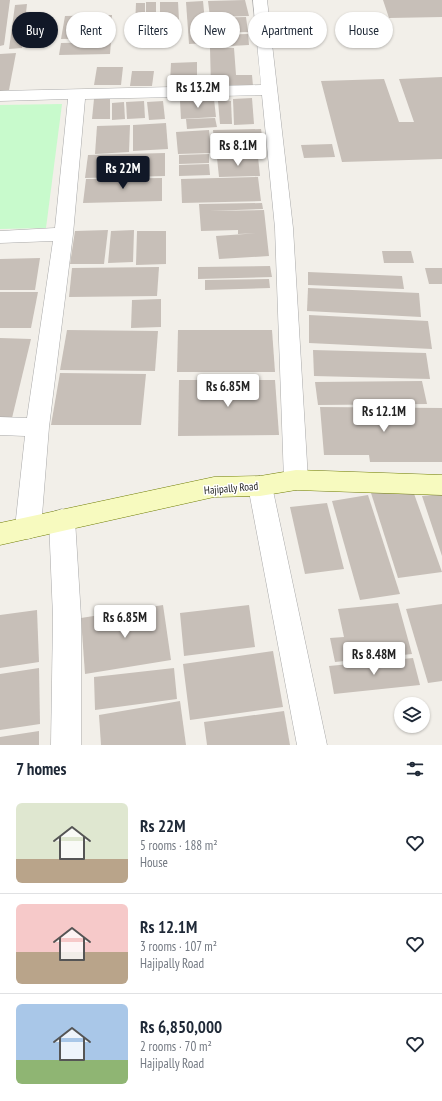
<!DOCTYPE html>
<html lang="en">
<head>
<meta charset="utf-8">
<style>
  body { margin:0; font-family:"PT Sans Narrow",sans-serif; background:#f2f2f3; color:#1f2937; height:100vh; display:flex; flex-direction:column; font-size:15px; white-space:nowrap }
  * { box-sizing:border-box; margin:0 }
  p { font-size:13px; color:#747a83 }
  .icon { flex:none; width:22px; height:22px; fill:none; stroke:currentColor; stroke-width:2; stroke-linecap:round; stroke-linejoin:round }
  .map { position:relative; height:745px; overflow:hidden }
  .panel { display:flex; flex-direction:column; background:#fff; flex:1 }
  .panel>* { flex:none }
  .banner { position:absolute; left:12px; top:12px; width:418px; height:36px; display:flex; gap:8px }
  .fabs { position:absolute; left:394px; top:697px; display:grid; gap:8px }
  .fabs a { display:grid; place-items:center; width:36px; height:36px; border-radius:50%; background:#fff; box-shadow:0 1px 3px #0004; font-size:20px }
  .price { position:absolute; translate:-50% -34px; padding:0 9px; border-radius:4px; background:#fff; color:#222; font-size:13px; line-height:26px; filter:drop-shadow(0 1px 2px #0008) }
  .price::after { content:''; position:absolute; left:50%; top:24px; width:12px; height:9px; margin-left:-6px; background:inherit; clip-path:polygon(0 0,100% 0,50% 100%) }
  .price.on { background:#111827; color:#fff }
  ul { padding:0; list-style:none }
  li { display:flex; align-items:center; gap:12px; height:100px; padding:0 16px }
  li+li { border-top:1px solid #e0e1e3 }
  li span { display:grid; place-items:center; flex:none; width:112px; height:80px; border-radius:6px; color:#555 }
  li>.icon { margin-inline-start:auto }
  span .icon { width:48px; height:48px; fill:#fffc; stroke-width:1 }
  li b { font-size:17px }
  h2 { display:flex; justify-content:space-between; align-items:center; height:48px; padding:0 16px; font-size:17px }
  .tag { padding:0 14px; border-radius:18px; background:#fff; box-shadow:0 1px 3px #0004; font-size:14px; line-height:36px }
  .tag.on { background:#111827; color:#fff }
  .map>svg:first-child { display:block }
  .park { fill:#c8facc }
  .building { fill:#c7bfb8 }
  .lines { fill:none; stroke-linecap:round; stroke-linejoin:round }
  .street-casing { stroke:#a9a9a9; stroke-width:1 }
  .secondary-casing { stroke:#707d05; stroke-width:1 }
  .street { fill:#fff; fill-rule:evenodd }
  .secondary { fill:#f7fabf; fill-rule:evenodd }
  .labels { text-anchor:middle; stroke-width:3; stroke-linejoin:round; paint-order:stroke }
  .street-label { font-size:11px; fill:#222; stroke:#fff }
</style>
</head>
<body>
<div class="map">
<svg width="442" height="745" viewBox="0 0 442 745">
  <rect width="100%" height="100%" fill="#f2efe9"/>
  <path class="park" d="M62,104L46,228L0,229V105Z"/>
  <g class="building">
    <path d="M0,0H10L4,45L0,46Z"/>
    <path d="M245,0L249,16L210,17L208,1Z"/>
    <path d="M383,0H442V17L389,18Z"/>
    <path d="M203,1L207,43L189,44L186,2Z"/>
    <rect x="146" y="2" width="10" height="36"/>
    <path d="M160,2H178L179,20H160Z"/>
    <path d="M136,3H145V27H135Z"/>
    <path d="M27,4L22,48L9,49L15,5Z"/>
    <path d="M112,15L110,38L61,39L65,16Z"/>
    <path d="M246,17L248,32L209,33L208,18Z"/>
    <path d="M248,34L249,45L212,47L211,35Z"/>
    <path d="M111,42L110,54L59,55L61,43Z"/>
    <path d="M210,48H234L236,75H252L253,86L211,87Z"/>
    <path d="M16,53L9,90L0,91V54Z"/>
    <path d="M197,62V82L170,83L171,63Z"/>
    <path d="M97,67H123L121,85H94Z"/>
    <path d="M132,71H154L152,86H130Z"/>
    <path d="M442,77V159L342,162L321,81L384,79L399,122H414L399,79Z"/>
    <path d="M252,98L254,124L234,125L233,99Z"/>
    <path d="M94,99H110V119H92Z"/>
    <path d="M214,99L216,117L181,119L180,101Z"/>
    <path d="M144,101L145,118L127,119L126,102Z"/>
    <path d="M163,101L165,119L149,120L147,102Z"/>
    <path d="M218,101H231L232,124H220Z"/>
    <path d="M124,102L125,119L112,120V103Z"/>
    <path d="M215,118L217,127L187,129L186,119Z"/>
    <path d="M166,123L168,149L133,151V125Z"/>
    <path d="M130,125L129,152L95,154L97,126Z"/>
    <path d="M261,129L265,156L215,157L213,130Z"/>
    <path d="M209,130L211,153L178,154L176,132Z"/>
    <path d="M332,144L335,157L304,158L301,145Z"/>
    <path d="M165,153V176L85,178L88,155Z"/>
    <path d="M209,154V163L179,164V155Z"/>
    <path d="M258,157L260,176L219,177L217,158Z"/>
    <path d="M209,164L210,175L179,176V165Z"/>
    <path d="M258,177L261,201L182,203L181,179Z"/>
    <path d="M162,178V201L83,203L86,179Z"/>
    <path d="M262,203L263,209L209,211L264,210L269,256L219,259L216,236L259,233L238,234V230L201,231L199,204Z"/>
    <path d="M108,230L104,264H70L75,231Z"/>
    <path d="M134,230L133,262L108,263L111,231Z"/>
    <path d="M137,231H166V264L136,265Z"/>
    <path d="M382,251H411L414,263H384Z"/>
    <path d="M40,258L35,290H0V259Z"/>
    <path d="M270,266L272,277L198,279V267Z"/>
    <path d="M159,267L157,296L69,297L72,268Z"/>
    <path d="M425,268H442V284H429Z"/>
    <path d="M308,272L402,276L404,289L308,285Z"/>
    <path d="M269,279L270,288L205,290V280Z"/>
    <path d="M308,288L419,293L421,317L307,311Z"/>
    <path d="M0,292H38L31,328H0Z"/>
    <path d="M161,299V327L131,328L132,300Z"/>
    <path d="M309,315L428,321L432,349L309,343Z"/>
    <path d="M67,330L158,331L155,371L60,370Z"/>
    <path d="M178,330H272L275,372H177Z"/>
    <path d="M0,338L31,339L12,418H0Z"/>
    <path d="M313,350L426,353L430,379L314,376Z"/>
    <path d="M60,373L146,374L141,425H51Z"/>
    <path d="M179,380H275L279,435L178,436Z"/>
    <path d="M422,381L427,404L318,405L315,382Z"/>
    <path d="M320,407L442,408V462H370L369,455H324Z"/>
    <path d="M412,488L442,572L398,578L371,493Z"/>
    <path d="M442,494V556L422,496Z"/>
    <path d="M368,495L400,594L360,600L332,501Z"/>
    <path d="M327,503L344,569L305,574L290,507Z"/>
    <path d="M398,603L412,654L335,662L330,638L344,637L338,609Z"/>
    <path d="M442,604V681L428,683L406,609Z"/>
    <path d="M163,605L171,660L85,674L81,618Z"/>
    <path d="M249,605L255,647L184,656L180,613Z"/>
    <path d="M37,610L39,662L0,668V615Z"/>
    <path d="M273,651L283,707L190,720L183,664Z"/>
    <path d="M413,658L420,685L334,694L329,666Z"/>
    <path d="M39,668L40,724L0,730V674Z"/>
    <path d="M174,668L177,699L95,710L94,677Z"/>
    <path d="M180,701L186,745H101L99,715Z"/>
    <path d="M284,711L290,745H207L204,722Z"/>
    <path d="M39,731V745H0V737Z"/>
  </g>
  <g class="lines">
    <defs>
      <g id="street">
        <path d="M253,0H267L293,228L308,480L305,487L296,490L287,487L284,480L275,228L262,95L85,99L73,234L49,427L41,528L37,536L28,539L19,536L15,528L25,436L0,435V417L27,418L53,241L0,243V231L55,228L68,99L0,101V91L261,85Z"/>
        <path d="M260,476L269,479L272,486L327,745H297L248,486L251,479Z"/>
        <path d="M62,509L71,512L75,520L81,617V745H51L53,617L49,520L53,512Z"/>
      </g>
      <path id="secondary" d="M296,470L442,475V495L296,490L260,496L214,497L0,545V523L214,477L260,476Z"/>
    </defs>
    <use href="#street" class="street-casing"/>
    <use href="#secondary" class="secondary-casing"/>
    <use href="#street" class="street"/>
    <use href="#secondary" class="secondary"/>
  </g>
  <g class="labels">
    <g class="street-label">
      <text transform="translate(231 488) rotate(-5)" y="4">Hajipally Road</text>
    </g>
  </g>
</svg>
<div class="fabs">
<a><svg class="icon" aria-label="layers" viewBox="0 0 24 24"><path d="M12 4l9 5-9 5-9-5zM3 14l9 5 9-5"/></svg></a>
</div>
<b class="price" style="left:198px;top:109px">Rs 13.2M</b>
<b class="price" style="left:238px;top:167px">Rs 8.1M</b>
<b class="price on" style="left:123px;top:190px">Rs 22M</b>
<b class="price" style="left:228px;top:408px">Rs 6.85M</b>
<b class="price" style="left:384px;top:433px">Rs 12.1M</b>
<b class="price" style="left:125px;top:639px">Rs 6.85M</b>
<b class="price" style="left:374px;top:676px">Rs 8.48M</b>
<div class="banner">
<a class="tag on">Buy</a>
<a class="tag">Rent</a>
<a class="tag">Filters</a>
<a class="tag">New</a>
<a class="tag">Apartment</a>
<a class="tag">House</a>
</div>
</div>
<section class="panel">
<h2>7 homes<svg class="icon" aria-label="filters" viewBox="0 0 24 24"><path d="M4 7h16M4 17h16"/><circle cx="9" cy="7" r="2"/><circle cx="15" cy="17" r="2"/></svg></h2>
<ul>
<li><span style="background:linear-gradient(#dfe7d0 70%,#b9a48a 0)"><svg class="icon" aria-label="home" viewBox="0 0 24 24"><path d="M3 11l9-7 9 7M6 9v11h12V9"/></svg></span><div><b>Rs 22M</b><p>5 rooms · 188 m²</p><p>House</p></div><svg class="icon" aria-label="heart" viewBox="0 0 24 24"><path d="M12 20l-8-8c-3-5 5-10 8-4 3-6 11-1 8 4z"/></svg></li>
<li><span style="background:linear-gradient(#f6c9c9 60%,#b9a48a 0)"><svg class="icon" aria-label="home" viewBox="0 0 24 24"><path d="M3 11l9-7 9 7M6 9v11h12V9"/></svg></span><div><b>Rs 12.1M</b><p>3 rooms · 107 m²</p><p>Hajipally Road</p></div><svg class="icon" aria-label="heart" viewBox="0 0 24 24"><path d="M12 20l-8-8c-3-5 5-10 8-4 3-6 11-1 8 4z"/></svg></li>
<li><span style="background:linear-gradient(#a9c7e8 70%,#8fb573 0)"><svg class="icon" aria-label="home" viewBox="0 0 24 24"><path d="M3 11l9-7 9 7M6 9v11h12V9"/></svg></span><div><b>Rs 6,850,000</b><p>2 rooms · 70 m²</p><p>Hajipally Road</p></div><svg class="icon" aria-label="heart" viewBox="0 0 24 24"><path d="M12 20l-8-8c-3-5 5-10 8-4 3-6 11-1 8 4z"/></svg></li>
</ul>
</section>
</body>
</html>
